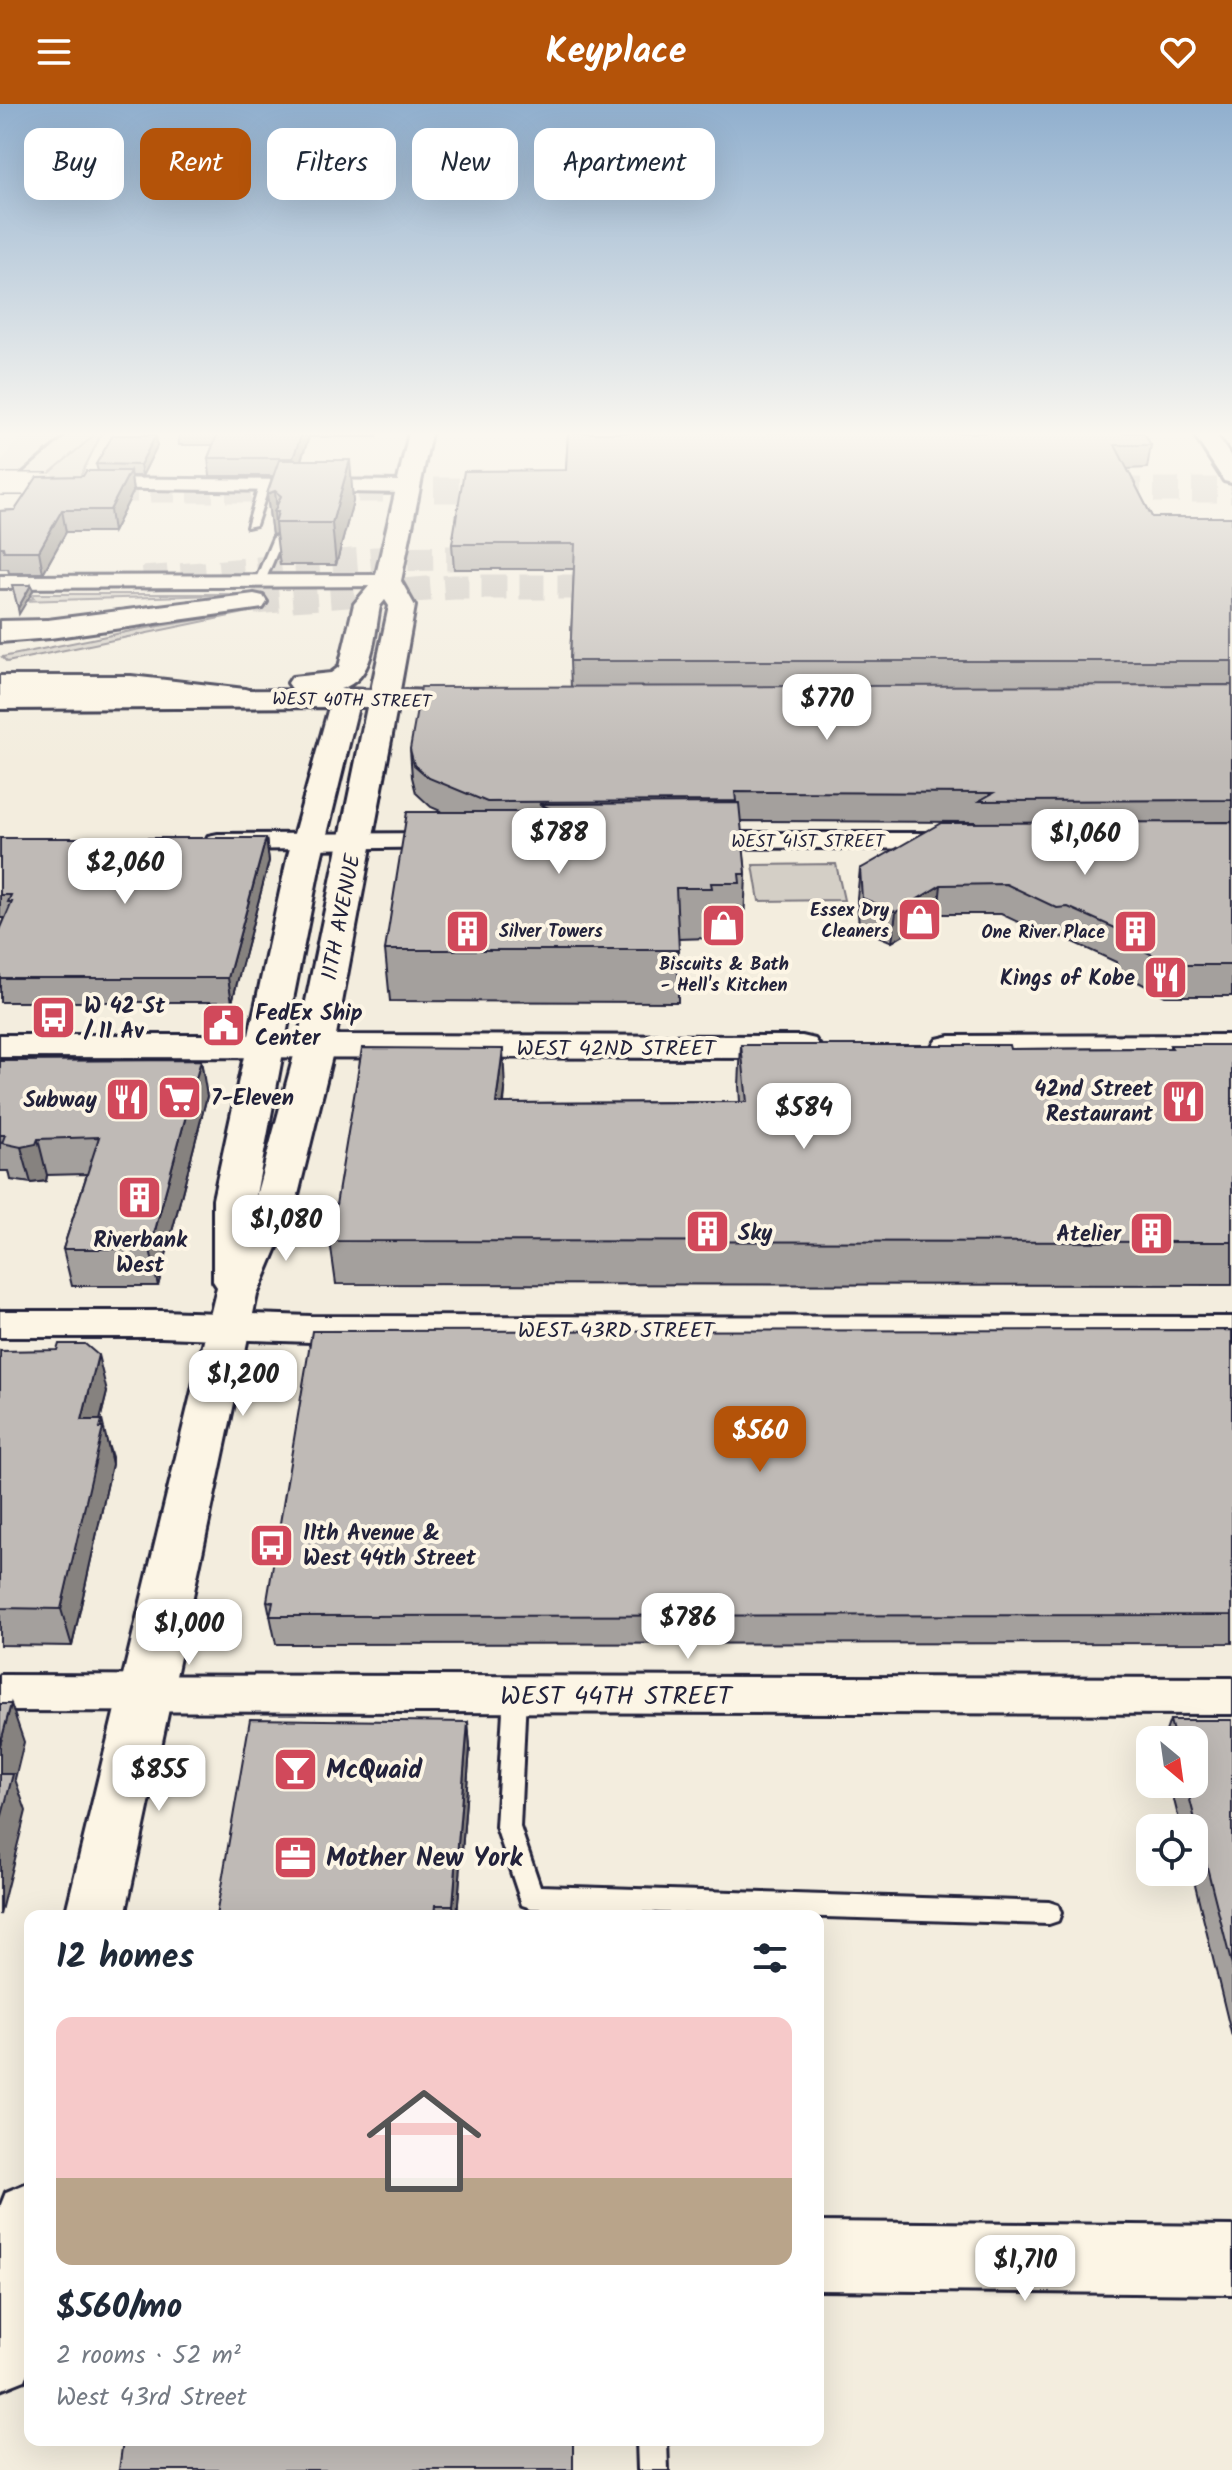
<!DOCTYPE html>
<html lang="en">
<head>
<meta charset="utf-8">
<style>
  body { margin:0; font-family:Kalam,sans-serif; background:#f6f6f7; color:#1f2937; height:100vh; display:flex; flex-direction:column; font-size:30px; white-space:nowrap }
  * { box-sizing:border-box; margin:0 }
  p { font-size:26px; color:#747a83 }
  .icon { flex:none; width:44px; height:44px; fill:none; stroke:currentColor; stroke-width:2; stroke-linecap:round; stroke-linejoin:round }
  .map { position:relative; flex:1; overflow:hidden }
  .drawer { position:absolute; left:24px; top:1806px; width:800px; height:536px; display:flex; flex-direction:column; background:#fff; border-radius:16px; box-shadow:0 8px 32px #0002 }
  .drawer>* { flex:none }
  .guide { position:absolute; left:24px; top:24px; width:800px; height:72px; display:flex; gap:16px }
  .needle { width:52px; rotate:151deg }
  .controls { position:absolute; left:1136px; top:1622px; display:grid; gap:16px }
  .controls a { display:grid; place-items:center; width:72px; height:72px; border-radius:16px; background:#fff; box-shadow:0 8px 32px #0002; font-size:40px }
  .price { position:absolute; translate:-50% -68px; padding:0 18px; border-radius:16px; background:#fff; color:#222; font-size:26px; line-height:52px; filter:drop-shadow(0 2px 4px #0008) }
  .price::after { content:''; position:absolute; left:50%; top:48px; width:24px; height:18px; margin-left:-12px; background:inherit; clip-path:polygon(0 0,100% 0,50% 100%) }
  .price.active { background:#b45309; color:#fff }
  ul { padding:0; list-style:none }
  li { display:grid; align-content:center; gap:16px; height:424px; padding:0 32px }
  li span { display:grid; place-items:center; height:248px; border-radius:16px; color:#555 }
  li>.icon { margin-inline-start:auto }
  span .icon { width:144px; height:144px; fill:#fffc; stroke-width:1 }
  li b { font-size:34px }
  h2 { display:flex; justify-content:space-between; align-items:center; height:96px; padding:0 32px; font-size:34px }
  .chip { padding:0 28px; border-radius:16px; background:#fff; box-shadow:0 8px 32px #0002; font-size:28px; line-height:72px }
  .chip.active { background:#b45309; color:#fff }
  header { display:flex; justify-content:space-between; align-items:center; height:104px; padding:0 32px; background:#b45309; color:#fff; font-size:36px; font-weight:800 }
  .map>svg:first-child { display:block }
  .built { fill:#e3ded2 }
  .green { fill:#d4cfc6; stroke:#7b7880; stroke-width:2 }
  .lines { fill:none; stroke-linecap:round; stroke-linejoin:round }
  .motorway-tunnel { stroke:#c9c4bd; stroke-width:25; stroke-dasharray:25 13; stroke-linecap:butt }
  .service-casing { stroke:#22223b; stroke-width:6 }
  .minor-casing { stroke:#22223b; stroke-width:6 }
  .secondary-casing { stroke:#22223b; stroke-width:6 }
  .primary-casing { stroke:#22223b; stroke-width:6 }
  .trunk-casing { stroke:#22223b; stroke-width:6 }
  .motorway-casing { stroke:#22223b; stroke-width:6 }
  .service { fill:#fcf5e5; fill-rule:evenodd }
  .minor { fill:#fcf5e5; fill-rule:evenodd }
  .secondary { fill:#fcf5e5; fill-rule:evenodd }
  .primary { fill:#fcf5e5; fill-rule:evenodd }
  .trunk { fill:#fcf5e5; fill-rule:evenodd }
  .motorway { fill:#fcf5e5; fill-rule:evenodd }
  .rail { stroke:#22223b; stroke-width:3 }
  .minor-bridge-casing { stroke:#22223b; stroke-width:24; stroke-linecap:butt }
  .minor-bridge { stroke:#fcf5e5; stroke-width:21 }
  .wall { fill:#a4a09d; stroke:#22223b; stroke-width:2 }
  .shaded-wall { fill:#86827f; stroke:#22223b; stroke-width:2 }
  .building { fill:#bfbab6; stroke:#22223b; stroke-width:2 }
  .labels { text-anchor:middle; stroke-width:8; stroke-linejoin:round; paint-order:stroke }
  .far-street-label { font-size:18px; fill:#22223b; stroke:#fcf5e5 }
  .far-poi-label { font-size:18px; font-weight:bold; fill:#22223b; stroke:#fcf5e5; text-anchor:end }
  .street-label { font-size:22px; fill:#22223b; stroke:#fcf5e5 }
  .poi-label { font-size:22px; font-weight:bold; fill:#22223b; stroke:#fcf5e5; text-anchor:start }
  .near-street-label { font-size:26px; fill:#22223b; stroke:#fcf5e5 }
  .near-poi-label { font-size:26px; font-weight:bold; fill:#22223b; stroke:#fcf5e5; text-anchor:start }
</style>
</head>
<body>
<header><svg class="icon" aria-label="menu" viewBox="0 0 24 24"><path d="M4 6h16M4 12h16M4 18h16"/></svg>Keyplace<svg class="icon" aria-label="heart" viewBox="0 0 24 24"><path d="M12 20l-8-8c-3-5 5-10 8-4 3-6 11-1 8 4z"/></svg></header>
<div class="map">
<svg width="1232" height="2366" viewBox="0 0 1232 2366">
  <rect width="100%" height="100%" fill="#f3edde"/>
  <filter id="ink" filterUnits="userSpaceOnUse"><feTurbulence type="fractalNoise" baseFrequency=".0125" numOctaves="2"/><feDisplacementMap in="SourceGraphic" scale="16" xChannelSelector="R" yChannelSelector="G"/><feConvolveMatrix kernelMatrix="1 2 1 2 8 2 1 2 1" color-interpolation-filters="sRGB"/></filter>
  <g filter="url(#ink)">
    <path class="built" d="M22,329H97L45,373H0V359Z"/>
    <g class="green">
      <path d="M97,329H102L80,373H45Z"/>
      <path d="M29,490H254L22,497L34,494Z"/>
      <path d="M259,506L7,558L2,553L141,525Z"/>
      <path d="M836,760L844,796L759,797L753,761Z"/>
    </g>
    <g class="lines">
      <g class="motorway-tunnel">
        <path d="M74,386H286"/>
        <path d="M358,386H522"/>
        <path d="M1078,386H1232"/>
        <path d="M143,475L375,455L514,453"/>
        <path d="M254,498L454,483H631"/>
      </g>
      <defs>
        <g id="service">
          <path d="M264,379L269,382L256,421L247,423L259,382Z"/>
          <path d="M278,431L283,434L265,477L256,479L255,477L273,434Z"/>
          <path d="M49,516L51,518L45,521L0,523V517Z"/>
          <path d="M515,1582L523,1585L526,1591L520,1723L540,1782L1049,1798L1058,1801L1061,1809L1058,1817L1049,1820L531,1804L522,1801L496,1723L504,1591L507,1585Z"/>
          <path d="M637,2336H667L668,2366H638Z"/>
        </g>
        <g id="minor">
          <path d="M85,374L407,377L417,383L407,389L78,384L75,380L78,376Z"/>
          <path d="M388,471L399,477L396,482L0,484V472Z"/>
          <path d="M450,729L459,731L463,737L459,743L218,746L208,744L205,738L208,732L218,730Z"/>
          <path d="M694,729H958L967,731L971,737L967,743L958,745L685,743L681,737L685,731Z"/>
          <path d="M0,1207H161L311,1212L1232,1213V1239L311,1238L161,1233H0Z"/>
          <path d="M0,1571L1232,1574V1610L0,1607Z"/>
        </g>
        <g id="secondary">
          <path d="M265,932L278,935L284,943L255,1096L296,944L302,936L315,933L328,936L334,944L296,1099L257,1191L125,1812H65L217,1183L213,1177V1095L246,943L252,935Z"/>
          <path d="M30,2078V2264L25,2276L0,2286V2103L6,2088Z"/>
          <path d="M818,2118L1232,2122V2190L818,2186Z"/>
        </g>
        <g id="primary">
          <path d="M409,329H431L401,477L415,502L400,586L478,588L488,591L493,597L488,603L478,606L397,604L336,931L802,932L815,935L821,943L815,951L802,954L0,953V931H249L287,755L329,603L0,605V587L293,586L288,579L292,573L331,569L339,563L354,500L375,475ZM385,496L389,502L371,586L340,585C375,576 374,532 380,502ZM358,603H367L299,931H286L321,755Z"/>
          <path d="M1232,931V953L950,954L937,951L931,943L937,935L950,932Z"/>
        </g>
        <path id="trunk" d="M1193,329H1215L1232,354V379L1224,377Z"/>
        <g id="motorway">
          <path d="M254,490L263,492L267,498L263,504L50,534L0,538V522Z"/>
          <path d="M0,572H131L245,585L255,588L260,594L255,600L245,603L131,590H0Z"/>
        </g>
      </defs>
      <use href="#service" class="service-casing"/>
      <use href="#minor" class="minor-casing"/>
      <use href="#secondary" class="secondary-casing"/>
      <use href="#primary" class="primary-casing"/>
      <use href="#trunk" class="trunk-casing"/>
      <use href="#motorway" class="motorway-casing"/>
      <use href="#service" class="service"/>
      <use href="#minor" class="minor"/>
      <use href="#secondary" class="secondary"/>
      <use href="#primary" class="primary"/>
      <use href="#trunk" class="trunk"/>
      <use href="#motorway" class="motorway"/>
      <path class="rail" d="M0,387L68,329"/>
      <defs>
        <path id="minor-bridge" d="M0,380H48"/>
      </defs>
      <use href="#minor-bridge" class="minor-bridge-casing"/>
      <use href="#minor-bridge" class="minor-bridge"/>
    </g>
    <g class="wall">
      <path d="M178,329H378L377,333H309L301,356L353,397L336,461H280L276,430L272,431L267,390L273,372H210L208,354L213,341H179Z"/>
      <path d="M568,329L1151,341L1147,364L1127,365L1152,413H1232V892H1165L1119,868L1116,858L1062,833L1052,834L1001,810H938L892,838L859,824L857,794L860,765L976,718L740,717L746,770L744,820H738L737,829H710V834L678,835V898L390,897L385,846L443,708L431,703L416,689L412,673L410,645L571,583L570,557L574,465H454L452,440L566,366Z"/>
      <path d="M156,331L157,342L142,372H131L133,388L113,428H66L43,469H9L8,465H0V407L15,406L83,372L98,367L96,360Z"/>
      <path d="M0,734H266L269,757L232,898H0V826L5,814H0Z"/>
      <path d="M741,941L1010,945L1170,944V941H1232V1181L336,1180L330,1137L505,986L504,999L740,998L739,982Z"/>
      <path d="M0,957L207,992L158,1182H72L63,1145L87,1070L47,1071L46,1077L31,1079L11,1076L9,1067H0Z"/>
      <path d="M1232,1226V1539L276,1540L267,1497Z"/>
      <path d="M0,1247L107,1288L100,1316L112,1353V1360L72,1542L0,1541Z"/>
      <path d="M1170,1616H1232V1933L1192,1768H1194V1724H1181L1170,1680H1194V1636H1163Z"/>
      <path d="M468,1618L470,1644L457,1812H216Z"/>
    </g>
    <g class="shaded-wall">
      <path d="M302,329H309V333L295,372L293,354Z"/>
      <path d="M156,331L157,342L142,372L140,361Z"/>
      <path d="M350,356L353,397L336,461L332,419Z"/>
      <path d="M130,367L133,388L113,428L110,406Z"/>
      <path d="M275,387L277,408H274L276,430L272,431L267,390Z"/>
      <path d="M62,406L66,428L43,469L39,447Z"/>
      <path d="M31,481L33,487L19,510L18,504Z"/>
      <path d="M266,734L269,757L232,898L228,874Z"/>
      <path d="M941,781L938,810L892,838L896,808Z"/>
      <path d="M503,945L505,986L498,1040L496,999Z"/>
      <path d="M201,956L207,992L158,1182L150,1145Z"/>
      <path d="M38,1035L47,1071L46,1077L31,1079L21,1043Z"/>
      <path d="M98,1251L107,1288L91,1353L82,1316Z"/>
      <path d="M102,1316L112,1360L72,1542L61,1505Z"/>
      <path d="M11,1600L24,1638L15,1675L26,1707L0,1811V1641Z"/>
      <path d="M468,1618L470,1644L457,1812H454L453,1801Z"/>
    </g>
    <g class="building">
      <path d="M218,329H302L293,354H208Z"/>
      <path d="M568,329H1144L1151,341H1115L1152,413H1232V557H570L575,440H452L464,367L566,366Z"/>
      <path d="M113,331H156L140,361L96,360Z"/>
      <path d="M279,356H350L332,419H275L278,408H274L281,392L275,387L267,390Z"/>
      <path d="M86,367H130L110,406H62L39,447H4L3,443H0V407L15,406L37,373L83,372Z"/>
      <path d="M12,481H31L18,504Z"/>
      <path d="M1232,581V696L979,697L993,689L735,688L736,697L487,698L429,674L414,661L410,645L421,583Z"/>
      <path d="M739,699L746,770H739L740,779H711L712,784H676L679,846H385L407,708H558L539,700Z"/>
      <path d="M1232,718V861H1172L1125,837L1122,827L1068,803L1057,804L1006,780L941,781L896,808L862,794L860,765L941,719Z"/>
      <path d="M0,734H266L228,874H0V826L12,798H8L11,791H0Z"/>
      <path d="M741,941H1009L1010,945L1172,944L1170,941H1232V1138L330,1137L362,944L503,945L496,999L747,998Z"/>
      <path d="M201,956L150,1145H63L99,1033L38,1035L36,1040L21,1043L2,1039L5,1031H0V957Z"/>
      <path d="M1232,1226V1511L270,1512L273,1498L267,1497L312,1227Z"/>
      <path d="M59,1240H85L98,1251L82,1316H102L100,1324H103L61,1505L0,1504V1247L57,1246Z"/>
      <path d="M0,1600H11L0,1641Z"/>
      <path d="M250,1615L468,1618L453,1801H436L435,1812H216Z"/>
      <path d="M1170,1616H1232V1862L1186,1680H1194V1636H1175Z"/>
      <path d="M0,1670H13L0,1719Z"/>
      <path d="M123,2336H573V2366H119Z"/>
    </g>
  </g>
  <linearGradient id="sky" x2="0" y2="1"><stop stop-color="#90afce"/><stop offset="0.5" stop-color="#faf7f0"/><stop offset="1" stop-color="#faf7f0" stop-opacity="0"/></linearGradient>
  <rect width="1232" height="660" fill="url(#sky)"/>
  <defs>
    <symbol id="shop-square" viewBox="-11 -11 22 22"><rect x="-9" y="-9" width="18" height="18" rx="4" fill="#d1495b" stroke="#fcf5e5"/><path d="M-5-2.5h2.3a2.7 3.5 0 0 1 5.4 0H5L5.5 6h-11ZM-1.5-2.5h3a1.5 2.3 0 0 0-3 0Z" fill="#fff"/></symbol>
    <symbol id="building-square" viewBox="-11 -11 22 22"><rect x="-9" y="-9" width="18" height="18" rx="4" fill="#d1495b" stroke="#fcf5e5"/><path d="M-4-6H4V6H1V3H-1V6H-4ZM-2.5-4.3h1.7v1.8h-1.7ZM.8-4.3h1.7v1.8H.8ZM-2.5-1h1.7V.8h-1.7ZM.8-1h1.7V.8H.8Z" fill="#fff"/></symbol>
    <symbol id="restaurant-square" viewBox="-11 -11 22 22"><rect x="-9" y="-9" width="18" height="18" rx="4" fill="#d1495b" stroke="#fcf5e5"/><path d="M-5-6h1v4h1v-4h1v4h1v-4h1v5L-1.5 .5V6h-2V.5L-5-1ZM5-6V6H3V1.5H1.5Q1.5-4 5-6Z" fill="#fff"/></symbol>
    <symbol id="bus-square" viewBox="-11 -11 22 22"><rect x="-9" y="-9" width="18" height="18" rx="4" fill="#d1495b" stroke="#fcf5e5"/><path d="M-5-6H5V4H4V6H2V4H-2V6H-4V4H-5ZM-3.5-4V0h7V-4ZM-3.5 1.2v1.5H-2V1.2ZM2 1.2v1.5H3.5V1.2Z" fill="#fff"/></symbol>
    <symbol id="civic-square" viewBox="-11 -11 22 22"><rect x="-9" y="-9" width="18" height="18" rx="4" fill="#d1495b" stroke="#fcf5e5"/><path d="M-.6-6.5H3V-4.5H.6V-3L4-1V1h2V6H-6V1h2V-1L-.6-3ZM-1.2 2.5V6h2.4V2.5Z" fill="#fff"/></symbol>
    <symbol id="supermarket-square" viewBox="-11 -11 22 22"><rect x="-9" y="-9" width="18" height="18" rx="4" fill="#d1495b" stroke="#fcf5e5"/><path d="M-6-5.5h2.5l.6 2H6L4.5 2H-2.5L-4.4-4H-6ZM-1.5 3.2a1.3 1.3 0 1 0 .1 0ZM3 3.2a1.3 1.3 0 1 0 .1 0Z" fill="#fff"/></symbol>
    <symbol id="bar-square" viewBox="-11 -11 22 22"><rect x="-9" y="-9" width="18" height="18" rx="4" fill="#d1495b" stroke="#fcf5e5"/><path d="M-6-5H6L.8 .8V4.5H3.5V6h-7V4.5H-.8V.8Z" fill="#fff"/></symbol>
    <symbol id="office-square" viewBox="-11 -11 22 22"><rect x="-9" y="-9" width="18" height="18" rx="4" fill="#d1495b" stroke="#fcf5e5"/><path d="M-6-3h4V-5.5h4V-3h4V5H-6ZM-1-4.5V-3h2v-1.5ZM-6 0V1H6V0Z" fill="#fff"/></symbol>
  </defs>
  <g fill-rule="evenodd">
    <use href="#shop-square" x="894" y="790" width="51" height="51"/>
    <use href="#shop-square" x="698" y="796" width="51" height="51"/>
    <use href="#building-square" x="442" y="802" width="51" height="51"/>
    <use href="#building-square" x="1110" y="802" width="51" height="51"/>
    <use href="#restaurant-square" x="1140" y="848" width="51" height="51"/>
    <use href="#bus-square" x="28" y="888" width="51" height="51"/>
    <use href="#civic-square" x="198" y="896" width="51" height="51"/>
    <use href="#supermarket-square" x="154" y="968" width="51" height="51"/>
    <use href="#restaurant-square" x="102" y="970" width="51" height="51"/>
    <use href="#restaurant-square" x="1158" y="972" width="51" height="51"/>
    <use href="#building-square" x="114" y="1068" width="51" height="51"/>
    <use href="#building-square" x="682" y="1102" width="51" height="51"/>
    <use href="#building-square" x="1126" y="1104" width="51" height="51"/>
    <use href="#bus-square" x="246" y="1416" width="51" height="51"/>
    <use href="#bar-square" x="270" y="1640" width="51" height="51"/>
    <use href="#office-square" x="270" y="1728" width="51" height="51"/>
  </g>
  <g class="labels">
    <g class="far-street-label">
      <text transform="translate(352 596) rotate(1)" y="6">WEST 40TH STREET</text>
      <text x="808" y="743">WEST 41ST STREET</text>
    </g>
    <g class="far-poi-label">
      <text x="889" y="812">Essex Dry<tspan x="889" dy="21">Cleaners</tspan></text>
      <text x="499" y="833" text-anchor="start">Silver Towers</text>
      <text x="1105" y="834">One River Place</text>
      <text x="724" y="866" text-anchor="middle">Biscuits &amp; Bath<tspan x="724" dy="21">- Hell's Kitchen</tspan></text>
    </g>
    <g class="street-label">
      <text transform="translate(340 813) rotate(-79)" y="8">11TH AVENUE</text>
      <text x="616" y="951">WEST 42ND STREET</text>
      <text x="616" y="1233">WEST 43RD STREET</text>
    </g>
    <g class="poi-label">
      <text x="1135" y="881" text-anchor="end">Kings of Kobe</text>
      <text x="84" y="909">W 42 St<tspan x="84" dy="25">/ 11 Av</tspan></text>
      <text x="255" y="916">FedEx Ship<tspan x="255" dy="25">Center</tspan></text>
      <text x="1153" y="992" text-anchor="end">42nd Street<tspan x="1153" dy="25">Restaurant</tspan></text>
      <text x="211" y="1001">7-Eleven</text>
      <text x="97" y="1003" text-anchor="end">Subway</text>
      <text x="738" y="1136">Sky</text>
      <text x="1121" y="1137" text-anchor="end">Atelier</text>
      <text x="140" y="1143" text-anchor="middle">Riverbank<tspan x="140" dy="25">West</tspan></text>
      <text x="303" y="1436">11th Avenue &amp;<tspan x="303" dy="25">West 44th Street</tspan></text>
    </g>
    <g class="near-street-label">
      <text x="616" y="1600">WEST 44TH STREET</text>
    </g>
    <g class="near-poi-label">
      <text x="326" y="1674">McQuaid</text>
      <text x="326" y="1762">Mother New York</text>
    </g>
  </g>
</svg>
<div class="controls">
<a><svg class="needle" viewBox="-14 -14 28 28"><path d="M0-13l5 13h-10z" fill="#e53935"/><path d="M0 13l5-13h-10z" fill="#747a83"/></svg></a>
<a><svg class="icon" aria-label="locate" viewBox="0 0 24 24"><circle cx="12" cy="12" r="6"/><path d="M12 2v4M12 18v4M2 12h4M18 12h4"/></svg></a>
</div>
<b class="price" style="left:827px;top:638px">$770</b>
<b class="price" style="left:559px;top:772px">$788</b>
<b class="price" style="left:1085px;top:773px">$1,060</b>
<b class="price" style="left:125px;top:802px">$2,060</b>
<b class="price" style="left:804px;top:1047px">$584</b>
<b class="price" style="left:286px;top:1159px">$1,080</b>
<b class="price" style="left:243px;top:1314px">$1,200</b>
<b class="price active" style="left:760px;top:1370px">$560</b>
<b class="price" style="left:688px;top:1557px">$786</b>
<b class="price" style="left:189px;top:1563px">$1,000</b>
<b class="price" style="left:159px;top:1709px">$855</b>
<b class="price" style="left:1025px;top:2199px">$1,710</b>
<div class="guide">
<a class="chip">Buy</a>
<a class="chip active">Rent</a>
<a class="chip">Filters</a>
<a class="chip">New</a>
<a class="chip">Apartment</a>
</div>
<section class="drawer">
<h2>12 homes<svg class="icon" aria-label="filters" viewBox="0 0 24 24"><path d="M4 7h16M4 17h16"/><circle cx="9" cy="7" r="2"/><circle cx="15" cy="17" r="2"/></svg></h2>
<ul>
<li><span style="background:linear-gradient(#f6c9c9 65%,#b9a48a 0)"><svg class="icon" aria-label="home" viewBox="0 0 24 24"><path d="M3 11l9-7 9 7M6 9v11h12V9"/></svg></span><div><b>$560/mo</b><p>2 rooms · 52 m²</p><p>West 43rd Street</p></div></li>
</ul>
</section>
</div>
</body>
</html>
